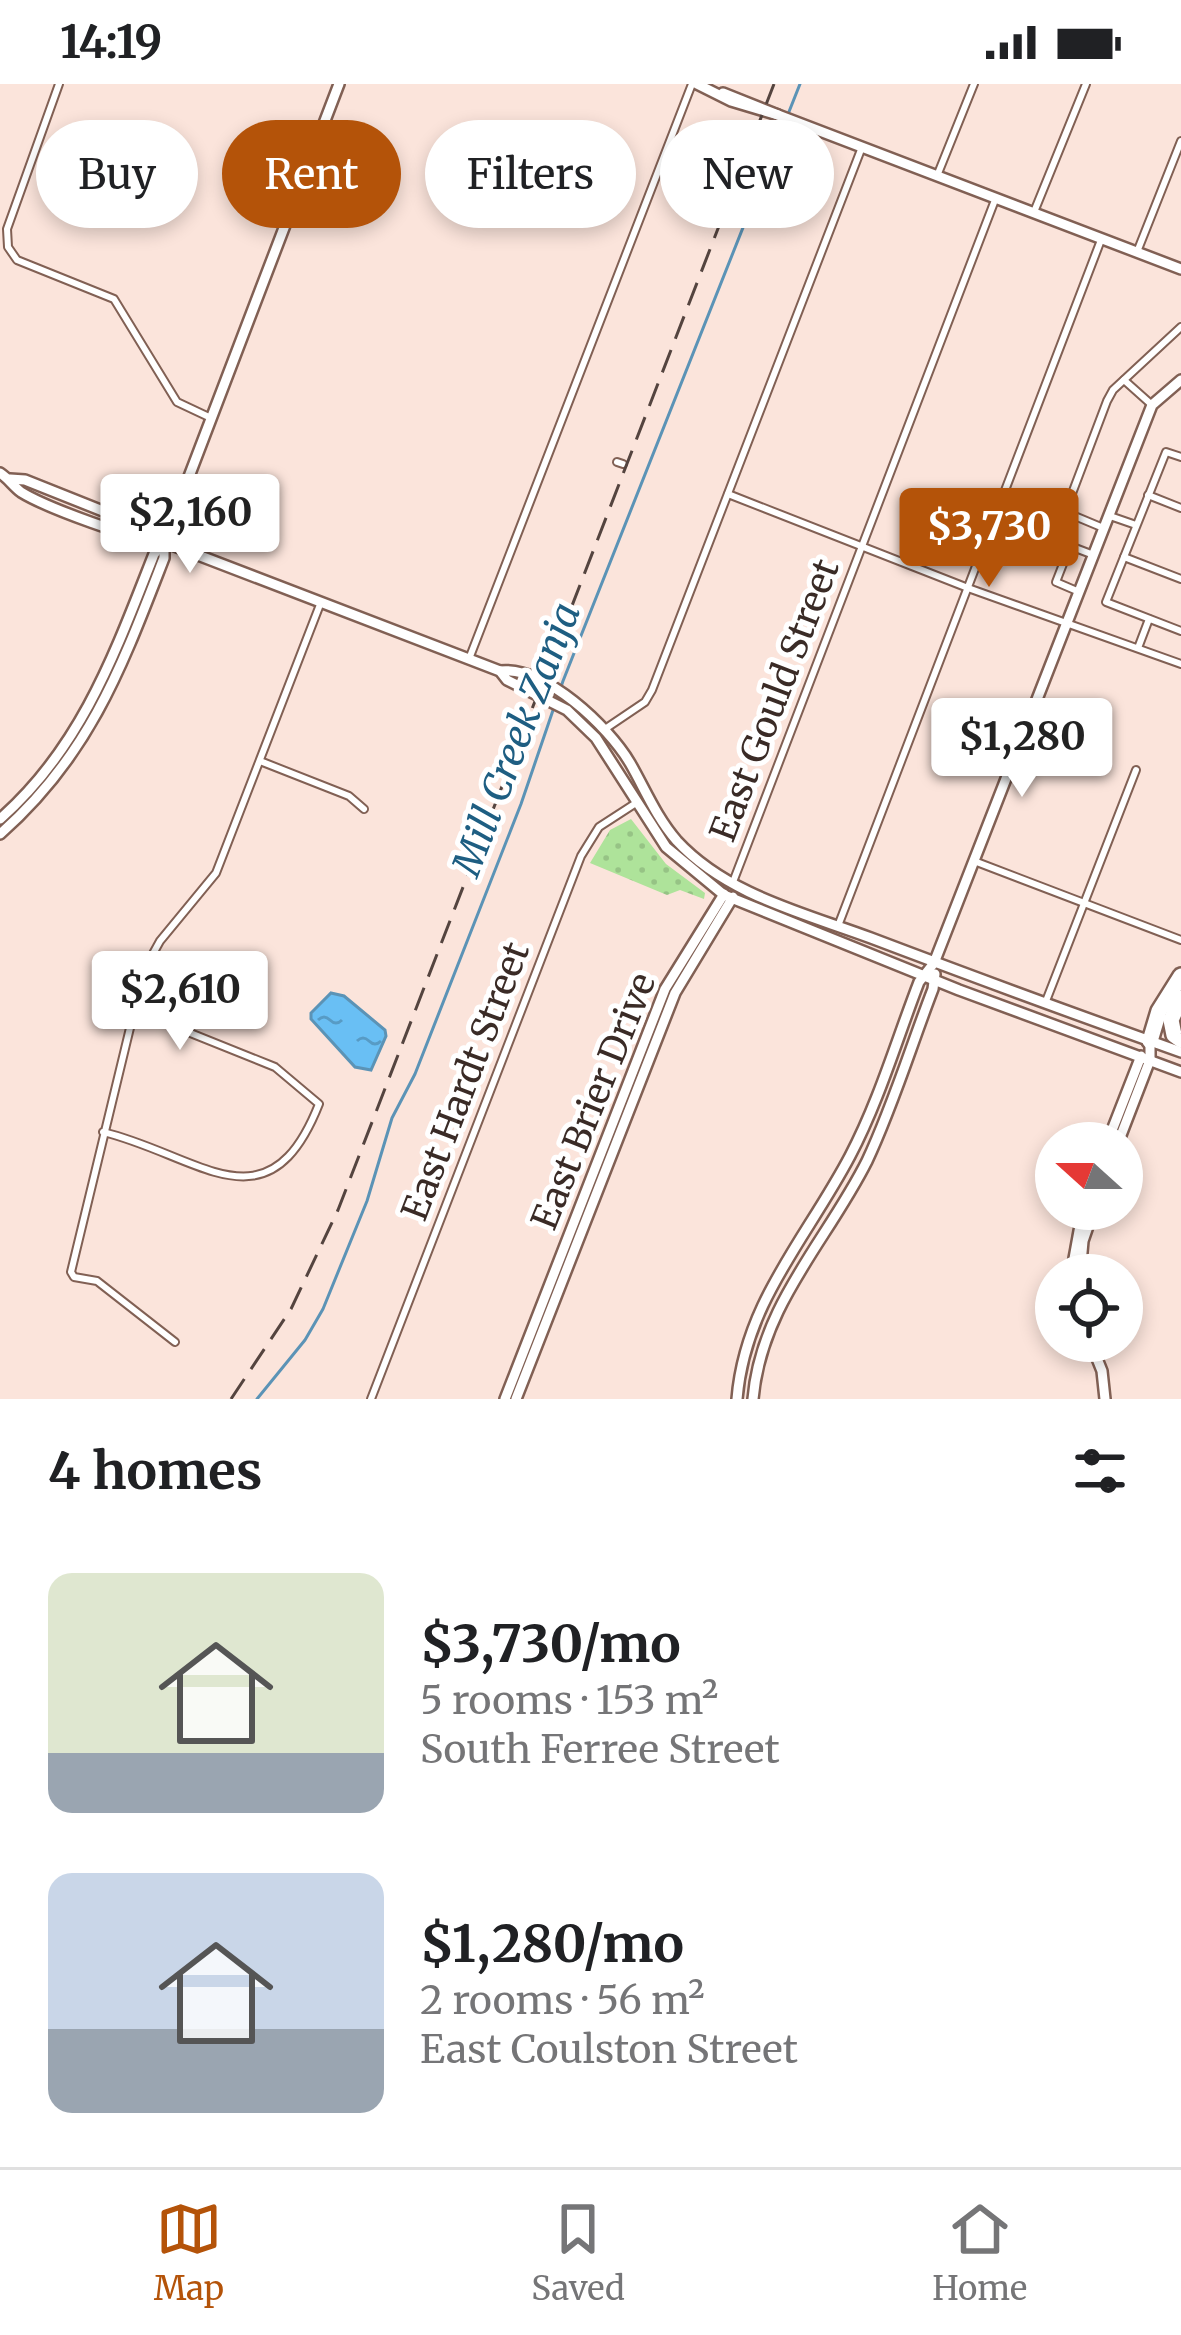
<!DOCTYPE html>
<html lang="en">
<head>
<meta charset="utf-8">
<style>
  body { margin:0; font-family:Merriweather,serif; background:#f6f6f6; color:#202124; height:100vh; display:flex; flex-direction:column; font-size:45px; white-space:nowrap }
  * { box-sizing:border-box; margin:0 }
  p { font-size:39px; color:#757577 }
  .icon { flex:none; width:66px; height:66px; fill:none; stroke:currentColor; stroke-width:2; stroke-linecap:round; stroke-linejoin:round }
  .map { position:relative; height:1315px; overflow:hidden }
  .sheet { display:flex; flex-direction:column; background:#fff; flex:1 }
  .sheet>* { flex:none }
  .hud { position:absolute; left:36px; top:36px; width:1110px; height:108px; display:flex; gap:24px }
  .needle { width:78px; rotate:291deg }
  .controls { position:absolute; left:1035px; top:1038px; display:grid; gap:24px }
  .controls a { display:grid; place-items:center; width:108px; height:108px; border-radius:50%; background:#fff; box-shadow:0 6px 18px #0003; font-size:60px }
  .price { position:absolute; translate:-50% -102px; padding:0 27px; border-radius:12px; background:#fff; color:#222; font-size:39px; line-height:78px; filter:drop-shadow(0 3px 6px #0008) }
  .price::after { content:''; position:absolute; left:50%; top:72px; width:36px; height:27px; margin-left:-18px; background:inherit; clip-path:polygon(0 0,100% 0,50% 100%) }
  .price.selected { background:#b45309; color:#fff }
  ul { padding:0; list-style:none }
  li { display:flex; align-items:center; gap:36px; height:300px; padding:0 48px }
  li span { display:grid; place-items:center; flex:none; width:336px; height:240px; border-radius:24px; color:#555 }
  li>.icon { margin-inline-start:auto }
  span .icon { width:144px; height:144px; fill:#fffc; stroke-width:1 }
  li b { font-size:51px }
  h2 { display:flex; justify-content:space-between; align-items:center; height:144px; padding:0 48px; font-size:51px }
  .tag { padding:0 42px; border-radius:54px; background:#fff; box-shadow:0 6px 18px #0003; font-size:42px; line-height:108px }
  .tag.selected { background:#b45309; color:#fff }
  .status { display:flex; justify-content:space-between; align-items:center; height:84px; padding:0 60px; background:#fff; direction:ltr }
  .status svg { height:33px; fill:currentColor }
  .tabs { display:flex; justify-content:space-around; align-items:center; height:168px; border-top:3px solid #e0e0e0; background:#fff; font-size:33px; color:#757577 }
  .tabs a { display:grid; justify-items:center; gap:6px }
  .tabs .selected { color:#b45309 }
  .map>svg:first-child { display:block }
  .grass { fill:url(#grass-dots) }
  .water { fill:url(#water-ripples); stroke:#5b93b6; stroke-width:3 }
  .lines { fill:none; stroke-linecap:round; stroke-linejoin:round }
  .stream { stroke:#5b93b6; stroke-width:3 }
  .street-casing { stroke:#816054; stroke-width:10 }
  .secondary-casing { stroke:#816054; stroke-width:14 }
  .highway-casing { stroke:#816054; stroke-width:20 }
  .street { stroke:#fff; stroke-width:6 }
  .secondary { stroke:#fff; stroke-width:9 }
  .highway { stroke:#fff; stroke-width:15 }
  .rail { stroke:#54443f; stroke-width:3; stroke-dasharray:24 12; stroke-linecap:butt }
  .labels { text-anchor:middle; stroke-width:10; stroke-linejoin:round; paint-order:stroke }
  .street-label { font-size:36px; fill:#3a2b26; stroke:#fff }
  .water-label { font-size:39px; font-style:italic; fill:#1e5e82; stroke:#fff }
</style>
</head>
<body>
<div class="status"><b>14:19</b><svg viewBox="0 0 49 12"><path d="M0 12V9h3v3zM5 12V6h3v6zM10 12V3h3v9zM15 12V0h3v12zM26 1h20v11H26zM47 4h2v5h-2z"/></svg></div>
<div class="map">
<svg width="1181" height="1315" viewBox="0 0 1181 1315">
  <defs>
    <pattern id="grass-dots" width="8" height="8" patternUnits="userSpaceOnUse" patternTransform="scale(3)"><rect width="8" height="8" fill="#aee39a"/><path d="M2 2h.1M6 6h.1" fill="none" stroke="#96c385" stroke-width="1.8" stroke-linecap="round"/></pattern>
    <pattern id="water-ripples" width="26" height="14" patternUnits="userSpaceOnUse" patternTransform="scale(3)"><rect width="26" height="14" fill="#69bff4"/><path d="M2 4q2-2 4 0t4 0M15 11q2-2 4 0t4 0" fill="none" stroke="#579bc5"/></pattern>
  </defs>
  <rect width="100%" height="100%" fill="#fbe4db"/>
  <path class="grass" d="M631,735L666,780L705,809L704,815L680,806L667,811L590,779L610,746Z"/>
  <path class="water" d="M331,909L344,912L385,946L386,952L371,986L355,983L311,935V929Z"/>
  <g class="lines">
    <path class="stream" d="M257,1315L305,1256L323,1225L367,1117L392,1034L415,990L521,720L563,597L800,0"/>
    <defs>
      <g id="street">
        <path d="M59,0L7,145L8,163L17,176L114,215L177,318L211,334"/>
        <path d="M937,92L974,0"/>
        <path d="M1034,128L1086,0"/>
        <path d="M1137,168L1181,57"/>
        <path d="M1124,296L1152,321"/>
        <path d="M1181,373L1166,368L1106,518L1181,547"/>
        <path d="M617,378L623,380"/>
        <path d="M728,410L968,504L1181,580"/>
        <path d="M1148,411L1181,424"/>
        <path d="M1110,432L1136,441"/>
        <path d="M1101,443L1065,428L1107,317L1113,306L1181,243"/>
        <path d="M1124,473L1181,495"/>
        <path d="M1077,507L1056,498L1070,462L1091,470"/>
        <path d="M1138,564L1149,535"/>
        <path d="M469,575L692,0"/>
        <path d="M605,645L645,618L652,606L862,63"/>
        <path d="M260,677L349,712L364,725"/>
        <path d="M974,777L1181,856"/>
        <path d="M733,798L995,116"/>
        <path d="M838,842L1101,156"/>
        <path d="M1046,917L1136,686"/>
        <path d="M103,1048C199,1071 268,1149 319,1020L275,983L133,926"/>
        <path d="M175,1258L97,1197L74,1193L71,1188L144,886L160,857L216,789L321,518"/>
        <path d="M371,1315L581,772L599,743L636,719"/>
      </g>
      <g id="secondary">
        <path d="M697,0L731,17L778,31L1181,185"/>
        <path d="M723,9L778,31"/>
        <path d="M0,389C9,395 13,402 21,408C45,423 136,457 164,458L500,587L507,596L567,626L596,654L666,763L724,811L959,906L1181,988"/>
        <path d="M10,395L25,396L153,447L164,458"/>
        <path d="M500,587C545,582 608,642 630,679C645,705 656,733 677,757C727,811 804,829 871,854C974,893 1077,931 1181,968"/>
        <path d="M0,735C82,663 115,569 154,470L164,458L339,0"/>
        <path d="M0,750C90,671 122,582 164,474V458"/>
        <path d="M1107,1059L1141,972"/>
        <path d="M1118,1059L1150,976V957"/>
        <path d="M1071,1191L1083,1125"/>
        <path d="M1080,1191L1083,1157L1094,1125"/>
        <path d="M1090,1257L1102,1287L1105,1315"/>
        <path d="M505,1315L665,905L724,810"/>
        <path d="M516,1315L675,909L733,813"/>
        <path d="M737,1315C745,1218 807,1154 850,1072C879,1017 897,955 919,898L934,879L1152,321L1181,296"/>
        <path d="M753,1315C761,1221 827,1157 867,1077C893,1022 911,962 933,905L935,890"/>
      </g>
      <g id="highway">
        <path d="M1181,914L1171,936L1174,951L1181,956"/>
        <path d="M1150,957L1159,927L1181,892"/>
      </g>
    </defs>
    <use href="#street" class="street-casing"/>
    <use href="#secondary" class="secondary-casing"/>
    <use href="#highway" class="highway-casing"/>
    <use href="#street" class="street"/>
    <use href="#secondary" class="secondary"/>
    <use href="#highway" class="highway"/>
    <path class="rail" d="M231,1315L291,1225L338,1126L774,0"/>
  </g>
  <g class="labels">
    <g class="street-label">
      <text transform="translate(774 616) rotate(-69)" y="13">East Gould Street</text>
      <text transform="translate(465 997) rotate(-69)" y="13">East Hardt Street</text>
      <text transform="translate(593 1017) rotate(-68)" y="13">East Brier Drive</text>
    </g>
    <g class="water-label">
      <text transform="translate(516 655) rotate(-69)" y="14">Mill Creek Zanja</text>
    </g>
  </g>
</svg>
<div class="controls">
<a><svg class="needle" viewBox="-14 -14 28 28"><path d="M0-13l5 13h-10z" fill="#e53935"/><path d="M0 13l5-13h-10z" fill="#757577"/></svg></a>
<a><svg class="icon" aria-label="locate" viewBox="0 0 24 24"><circle cx="12" cy="12" r="6"/><path d="M12 2v4M12 18v4M2 12h4M18 12h4"/></svg></a>
</div>
<b class="price" style="left:190px;top:492px">$2,160</b>
<b class="price selected" style="left:989px;top:506px">$3,730</b>
<b class="price" style="left:1022px;top:716px">$1,280</b>
<b class="price" style="left:180px;top:969px">$2,610</b>
<div class="hud">
<a class="tag">Buy</a>
<a class="tag selected">Rent</a>
<a class="tag">Filters</a>
<a class="tag">New</a>
</div>
</div>
<section class="sheet">
<h2>4 homes<svg class="icon" aria-label="filters" viewBox="0 0 24 24"><path d="M4 7h16M4 17h16"/><circle cx="9" cy="7" r="2"/><circle cx="15" cy="17" r="2"/></svg></h2>
<ul>
<li><span style="background:linear-gradient(#dfe7d0 75%,#9aa5b1 0)"><svg class="icon" aria-label="home" viewBox="0 0 24 24"><path d="M3 11l9-7 9 7M6 9v11h12V9"/></svg></span><div><b>$3,730/mo</b><p>5 rooms · 153 m²</p><p>South Ferree Street</p></div></li>
<li><span style="background:linear-gradient(#c9d6e8 65%,#9aa5b1 0)"><svg class="icon" aria-label="home" viewBox="0 0 24 24"><path d="M3 11l9-7 9 7M6 9v11h12V9"/></svg></span><div><b>$1,280/mo</b><p>2 rooms · 56 m²</p><p>East Coulston Street</p></div></li>
</ul>
</section>
<nav class="tabs">
<a class="selected"><svg class="icon" aria-label="map" viewBox="0 0 24 24"><path d="M3 6l6-2 6 2 6-2v14l-6 2-6-2-6 2zM9 4v14M15 6v14"/></svg>Map</a>
<a><svg class="icon" aria-label="saved" viewBox="0 0 24 24"><path d="M7 4h10v16l-5-4-5 4z"/></svg>Saved</a>
<a><svg class="icon" aria-label="home" viewBox="0 0 24 24"><path d="M3 11l9-7 9 7M6 9v11h12V9"/></svg>Home</a>
</nav>
</body>
</html>
